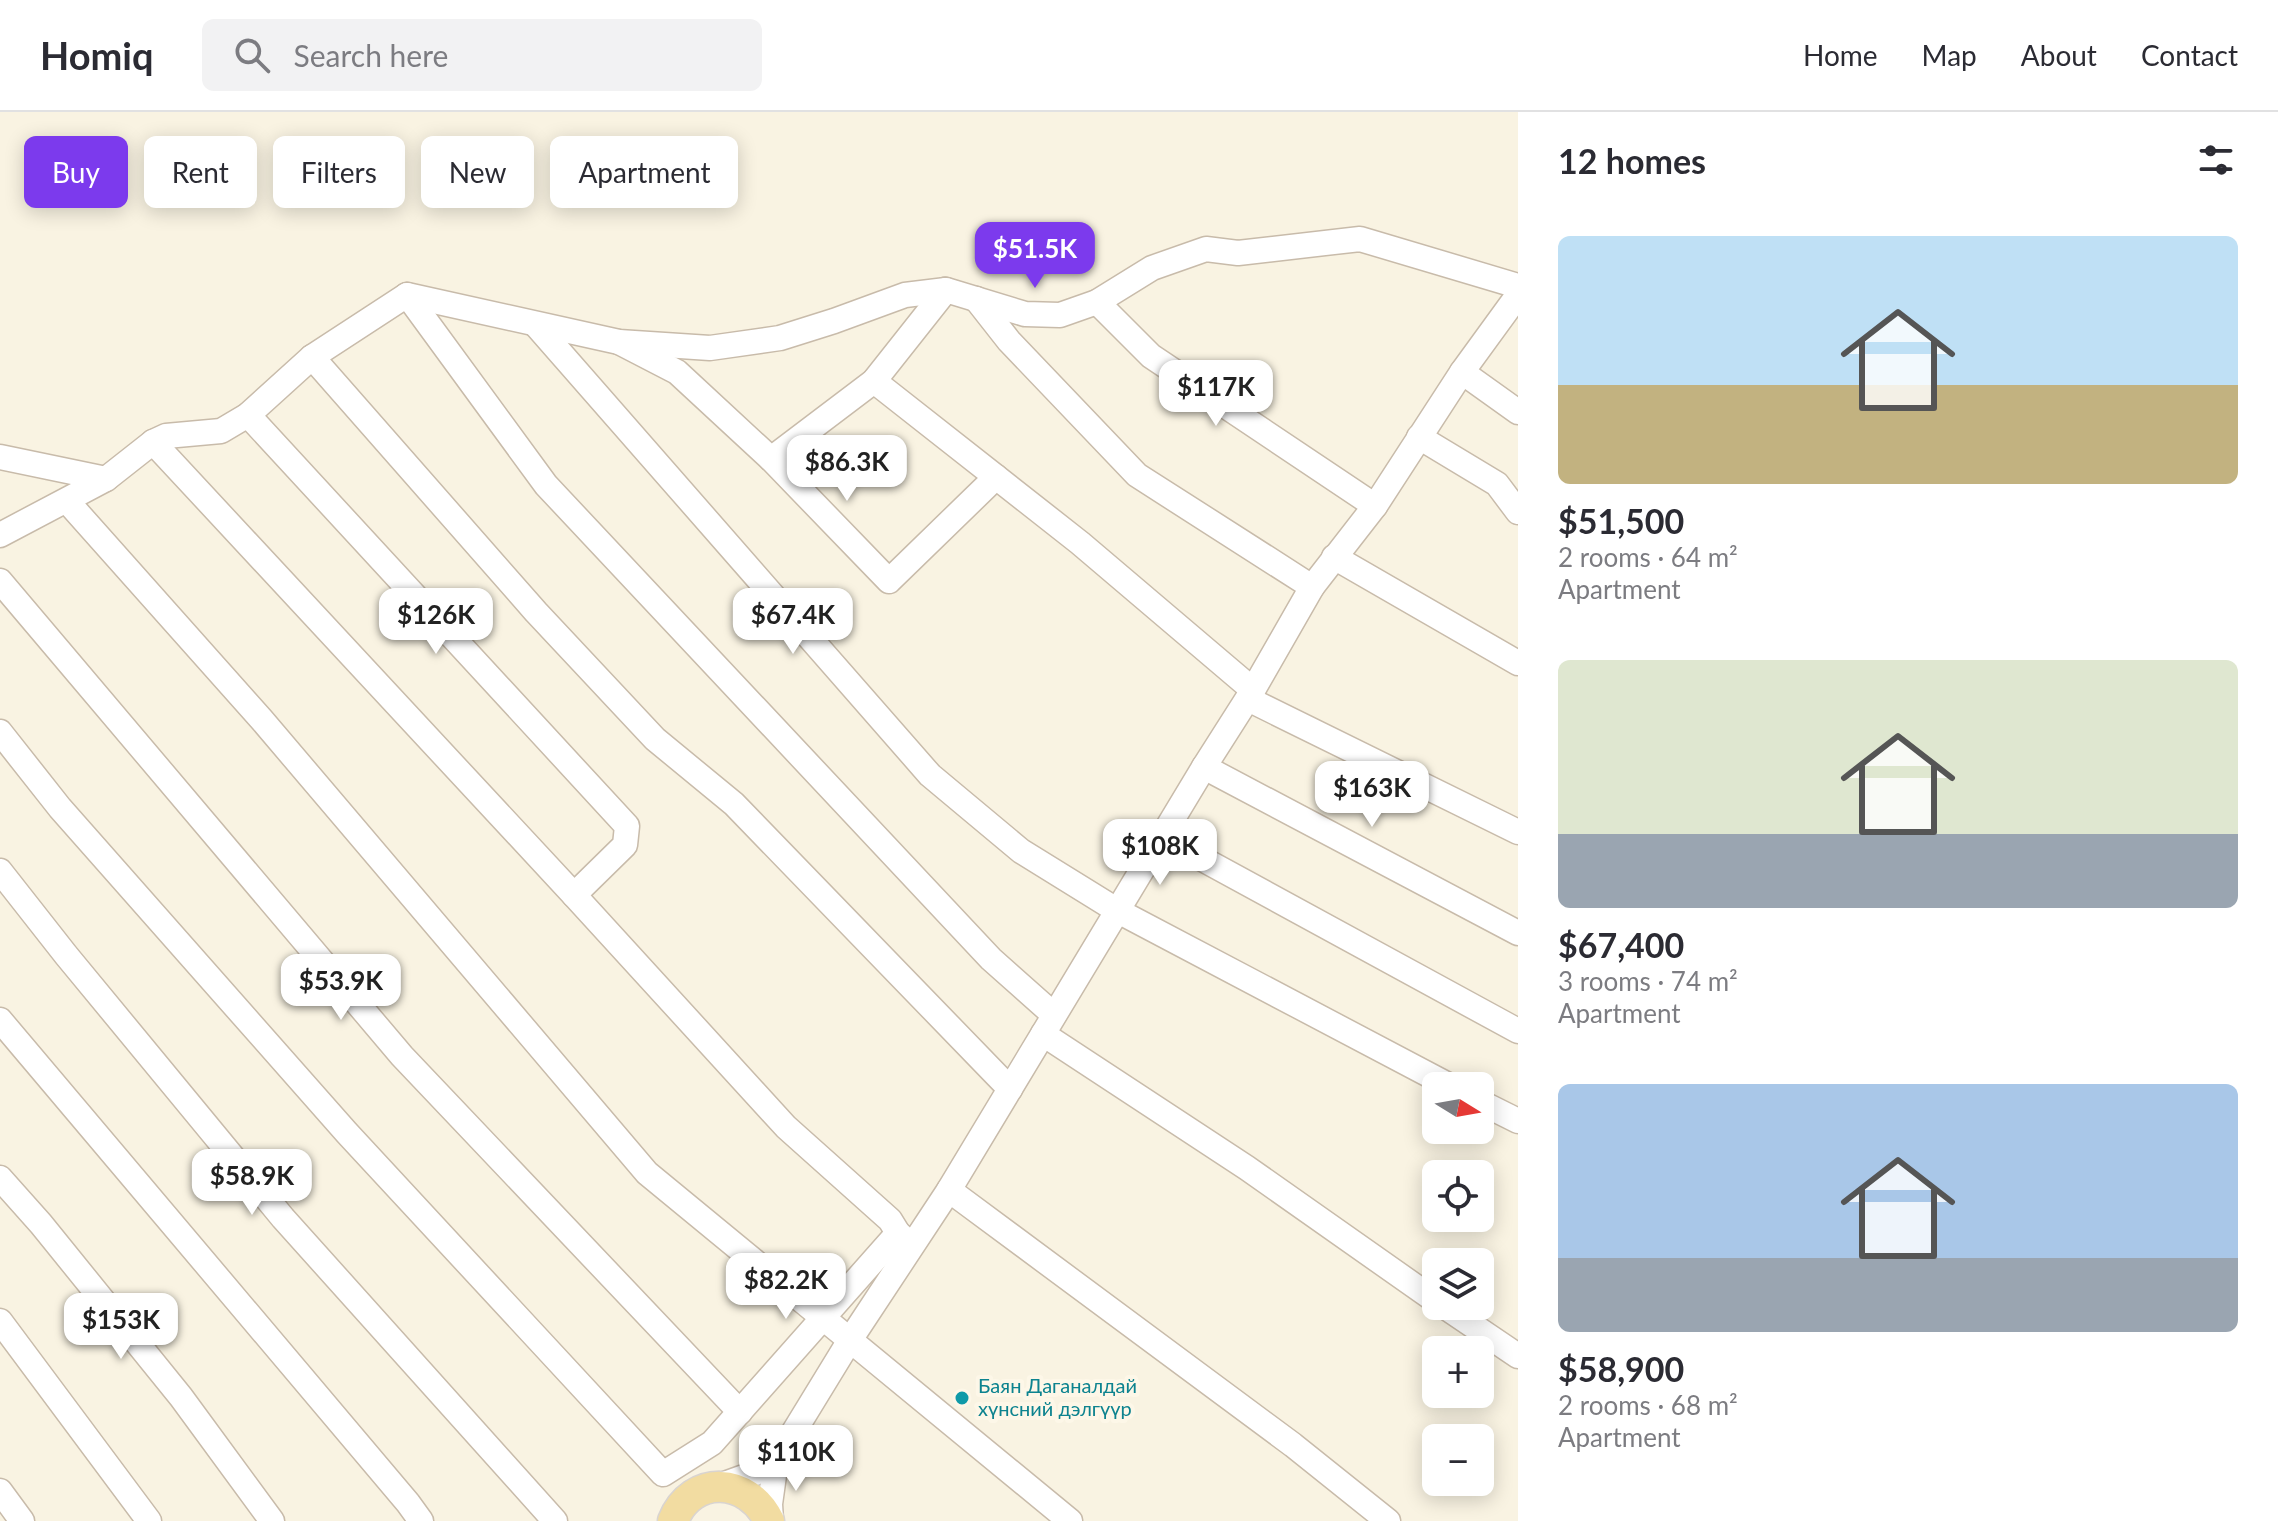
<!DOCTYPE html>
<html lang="en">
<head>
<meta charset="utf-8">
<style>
  body { margin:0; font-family:Lato,sans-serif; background:#f2f2f3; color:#2b2b33; height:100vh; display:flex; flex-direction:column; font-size:30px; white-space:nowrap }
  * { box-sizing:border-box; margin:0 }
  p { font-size:26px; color:#7c7c81 }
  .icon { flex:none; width:44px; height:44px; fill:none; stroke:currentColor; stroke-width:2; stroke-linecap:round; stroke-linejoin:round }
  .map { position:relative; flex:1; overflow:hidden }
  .drawer { display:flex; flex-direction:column; background:#fff; width:760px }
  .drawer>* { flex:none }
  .hud { position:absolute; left:24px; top:24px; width:760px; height:72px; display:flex; gap:16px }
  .needle { width:52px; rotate:101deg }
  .buttons { position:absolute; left:1422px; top:960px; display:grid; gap:16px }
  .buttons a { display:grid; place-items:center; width:72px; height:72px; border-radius:12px; background:#fff; box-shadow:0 4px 20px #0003; font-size:40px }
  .price { position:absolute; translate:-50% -68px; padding:0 18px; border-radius:16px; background:#fff; color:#222; font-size:26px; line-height:52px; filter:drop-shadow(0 2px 4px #0008) }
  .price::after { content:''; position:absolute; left:50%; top:48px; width:24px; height:18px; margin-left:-12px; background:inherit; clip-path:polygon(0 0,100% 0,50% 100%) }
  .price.selected { background:#7c3aed; color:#fff }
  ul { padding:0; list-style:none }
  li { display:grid; align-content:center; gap:16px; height:424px; padding:0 40px }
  li span { display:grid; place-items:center; height:248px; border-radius:12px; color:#555 }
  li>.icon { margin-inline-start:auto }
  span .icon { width:144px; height:144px; fill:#fffc; stroke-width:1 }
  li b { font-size:34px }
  h2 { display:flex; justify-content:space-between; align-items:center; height:96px; padding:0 40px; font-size:34px }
  .tag { padding:0 28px; border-radius:12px; background:#fff; box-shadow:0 4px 20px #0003; font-size:28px; line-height:72px }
  .tag.selected { background:#7c3aed; color:#fff }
  header { display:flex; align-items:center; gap:48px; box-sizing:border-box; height:112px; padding:0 40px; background:#fff; border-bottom:2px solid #e1e1e2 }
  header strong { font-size:38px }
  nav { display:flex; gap:44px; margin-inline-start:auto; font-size:28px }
  .search { width:560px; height:72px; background:#f2f2f3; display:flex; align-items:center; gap:20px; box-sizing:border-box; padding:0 28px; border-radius:12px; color:#7c7c81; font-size:30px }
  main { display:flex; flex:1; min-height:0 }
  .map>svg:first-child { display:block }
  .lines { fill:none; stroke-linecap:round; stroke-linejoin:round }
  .minor-casing { stroke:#c8bbaa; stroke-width:27 }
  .major-casing { stroke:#d9d4d0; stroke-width:33 }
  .minor { stroke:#fff; stroke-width:24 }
  .major { stroke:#f2dca1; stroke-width:30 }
  .culture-dot { fill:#0f9aa8; stroke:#fdf7e8; stroke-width:3 }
  .labels { text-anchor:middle; stroke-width:8; stroke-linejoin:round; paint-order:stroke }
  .culture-label { font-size:20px; fill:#0d838f; stroke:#fdf7e8; text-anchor:start }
</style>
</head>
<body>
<header>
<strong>Homiq</strong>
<div class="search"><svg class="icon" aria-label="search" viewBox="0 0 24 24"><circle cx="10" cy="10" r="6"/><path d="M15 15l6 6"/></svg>Search here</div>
<nav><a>Home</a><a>Map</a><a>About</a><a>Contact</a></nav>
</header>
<main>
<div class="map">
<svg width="1518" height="1409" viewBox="0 0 1518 1409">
  <rect width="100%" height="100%" fill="#f9f3e2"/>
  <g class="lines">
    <defs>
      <g id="minor">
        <path d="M407,183L546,373L991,847L1054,903"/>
        <path d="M976,187L1009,229L1137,363L1312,475"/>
        <path d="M1097,190L1151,244L1375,394"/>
        <path d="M536,213L930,663L1021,739L1118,799L1450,974"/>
        <path d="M619,230L677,260L771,347L874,269L946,178L1025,202L1060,203L1097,190L1152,156L1206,137L1238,141L1360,127L1518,174"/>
        <path d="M312,245L536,500L655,627L734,692L1010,977"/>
        <path d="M1462,260L1518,300"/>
        <path d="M874,269L1080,431L1253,578"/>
        <path d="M248,303L627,714L625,733L574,783"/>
        <path d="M1419,325L1497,372L1518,400"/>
        <path d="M153,330L574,783L786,1015L890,1108L898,1121L908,1130"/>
        <path d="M0,345L106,367"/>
        <path d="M771,347L889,469L996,365"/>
        <path d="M67,389L262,608L647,1061L1070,1409"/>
        <path d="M0,423L106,367L153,330L166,324L221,319L248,303L312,245L407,183L619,230L710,236L780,226L834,209L905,183L946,178"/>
        <path d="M1334,445L1518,551"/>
        <path d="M0,469L402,944L740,1300"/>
        <path d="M1248,587L1518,720"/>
        <path d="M0,620L60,696L347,1021L663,1362L712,1331L898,1121"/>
        <path d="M1204,655L1518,821"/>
        <path d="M1162,725L1518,919"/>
        <path d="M0,759L66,843L283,1106L555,1409"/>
        <path d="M0,908L408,1391L421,1409"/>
        <path d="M1043,922L1247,1056L1436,1189"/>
        <path d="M1480,990L1518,1009"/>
        <path d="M0,1066L41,1112L181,1285L272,1409"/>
        <path d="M949,1078L1293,1333L1388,1409"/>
        <path d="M1444,1194L1518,1244"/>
        <path d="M0,1209L149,1409"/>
        <path d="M719,1374L755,1361L776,1349"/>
        <path d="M0,1379L22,1409"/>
        <path d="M771,1409L770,1392L776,1349L850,1228L949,1078L1204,655L1253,578L1312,475L1375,394L1462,260L1518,183"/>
      </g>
      <path id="major" d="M673,1409C692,1362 748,1365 769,1409"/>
    </defs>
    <use href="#minor" class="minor-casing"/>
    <use href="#major" class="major-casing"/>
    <use href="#minor" class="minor"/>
    <use href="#major" class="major"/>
  </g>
  <circle class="culture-dot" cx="962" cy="1286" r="8"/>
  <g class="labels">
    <g class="culture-label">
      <text x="978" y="1281">Баян Даганалдай<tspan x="978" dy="23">хүнсний дэлгүүр</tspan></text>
    </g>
  </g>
</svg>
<div class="buttons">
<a><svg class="needle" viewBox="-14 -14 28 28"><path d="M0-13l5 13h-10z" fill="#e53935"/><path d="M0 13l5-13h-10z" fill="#7c7c81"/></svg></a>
<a><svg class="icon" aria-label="locate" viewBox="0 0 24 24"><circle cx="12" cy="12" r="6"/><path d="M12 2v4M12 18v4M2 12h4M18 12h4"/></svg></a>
<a><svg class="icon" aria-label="layers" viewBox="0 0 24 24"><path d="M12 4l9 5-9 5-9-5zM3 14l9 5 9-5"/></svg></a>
<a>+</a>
<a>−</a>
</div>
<b class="price selected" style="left:1035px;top:178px">$51.5K</b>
<b class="price" style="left:1216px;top:316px">$117K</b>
<b class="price" style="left:847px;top:391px">$86.3K</b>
<b class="price" style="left:436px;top:544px">$126K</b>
<b class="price" style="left:793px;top:544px">$67.4K</b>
<b class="price" style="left:1372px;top:717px">$163K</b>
<b class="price" style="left:1160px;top:775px">$108K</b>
<b class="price" style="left:341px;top:910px">$53.9K</b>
<b class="price" style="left:252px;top:1105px">$58.9K</b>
<b class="price" style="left:786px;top:1209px">$82.2K</b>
<b class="price" style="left:121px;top:1249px">$153K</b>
<b class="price" style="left:796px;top:1381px">$110K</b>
<div class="hud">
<a class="tag selected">Buy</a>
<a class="tag">Rent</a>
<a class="tag">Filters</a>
<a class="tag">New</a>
<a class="tag">Apartment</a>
</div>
</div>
<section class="drawer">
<h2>12 homes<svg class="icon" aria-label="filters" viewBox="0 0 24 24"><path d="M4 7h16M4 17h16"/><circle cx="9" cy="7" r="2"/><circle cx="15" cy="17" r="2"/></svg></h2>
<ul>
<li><span style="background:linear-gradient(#bfe0f5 60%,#c2b280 0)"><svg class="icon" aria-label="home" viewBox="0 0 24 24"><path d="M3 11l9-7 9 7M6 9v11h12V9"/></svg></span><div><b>$51,500</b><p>2 rooms · 64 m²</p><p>Apartment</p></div></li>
<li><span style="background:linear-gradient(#dfe7d0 70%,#9aa5b1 0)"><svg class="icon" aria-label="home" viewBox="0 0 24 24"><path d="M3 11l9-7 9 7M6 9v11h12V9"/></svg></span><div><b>$67,400</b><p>3 rooms · 74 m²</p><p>Apartment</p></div></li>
<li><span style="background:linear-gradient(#a9c7e8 70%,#9aa5b1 0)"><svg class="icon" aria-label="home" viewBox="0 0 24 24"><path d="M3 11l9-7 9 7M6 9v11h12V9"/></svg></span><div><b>$58,900</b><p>2 rooms · 68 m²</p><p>Apartment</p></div></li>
</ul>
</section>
</main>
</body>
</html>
